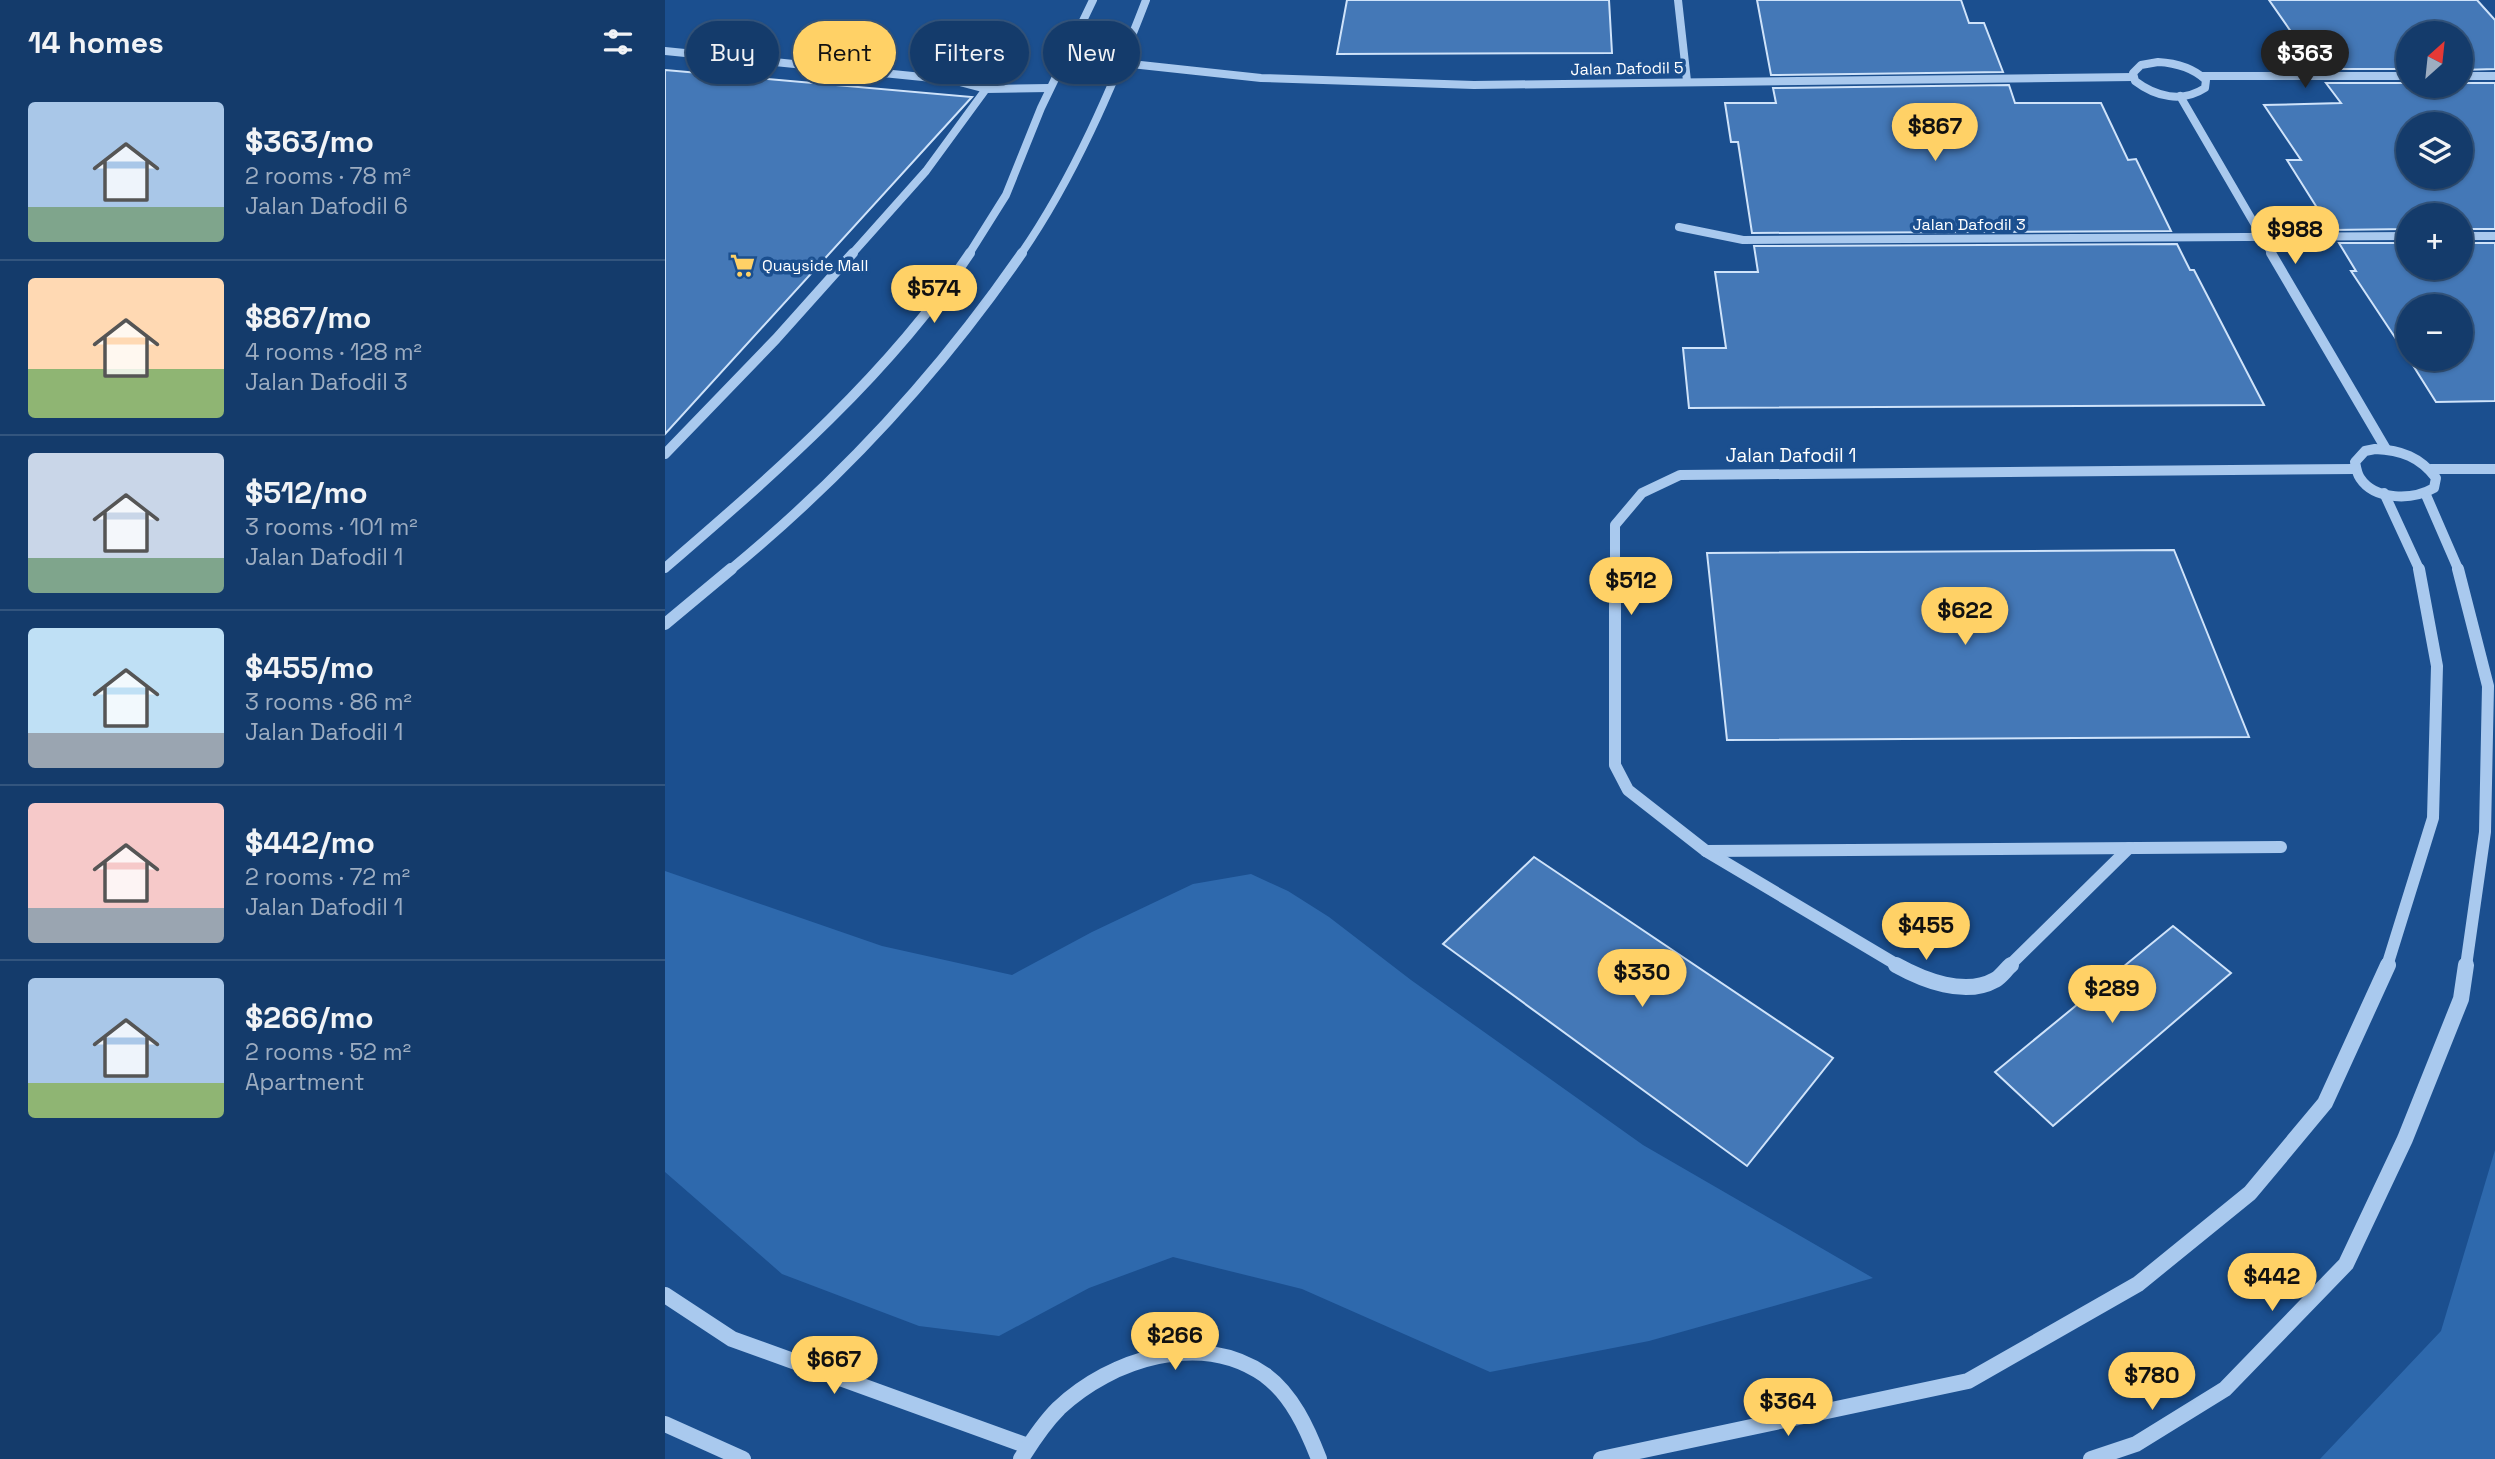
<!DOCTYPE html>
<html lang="en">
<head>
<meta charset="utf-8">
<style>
  body { margin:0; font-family:"Space Grotesk",sans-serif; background:#1d4271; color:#f1f3f6; height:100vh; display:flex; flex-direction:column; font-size:26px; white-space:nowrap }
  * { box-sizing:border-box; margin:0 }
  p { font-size:23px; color:#9dadc1 }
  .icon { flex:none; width:38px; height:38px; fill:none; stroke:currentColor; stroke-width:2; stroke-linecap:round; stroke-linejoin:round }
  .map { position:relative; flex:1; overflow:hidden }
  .panel { display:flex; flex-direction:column; background:#143b6b; width:665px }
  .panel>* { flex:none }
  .banner { position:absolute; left:21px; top:21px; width:665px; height:63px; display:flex; gap:14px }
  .needle { width:46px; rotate:27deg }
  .controls { position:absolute; left:1731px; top:21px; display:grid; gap:14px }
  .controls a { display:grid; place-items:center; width:77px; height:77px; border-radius:50%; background:#143b6b; box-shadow:0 2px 5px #0004,0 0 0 2px #33557e; font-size:35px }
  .price { position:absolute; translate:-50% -60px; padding:0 16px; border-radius:24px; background:#ffd166; color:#111; font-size:23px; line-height:46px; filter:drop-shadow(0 2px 4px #0008) }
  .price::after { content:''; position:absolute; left:50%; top:42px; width:21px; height:16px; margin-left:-10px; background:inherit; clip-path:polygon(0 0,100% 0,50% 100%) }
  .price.on { background:#222; color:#fff }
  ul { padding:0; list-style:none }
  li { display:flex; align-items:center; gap:21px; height:175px; padding:0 28px }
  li+li { border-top:2px solid #33557e }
  li span { display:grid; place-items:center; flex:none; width:196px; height:140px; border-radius:7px; color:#555 }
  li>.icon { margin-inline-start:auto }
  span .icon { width:84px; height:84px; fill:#fffc; stroke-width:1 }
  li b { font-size:30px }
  h2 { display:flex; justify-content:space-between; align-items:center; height:84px; padding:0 28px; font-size:30px }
  .tag { padding:0 24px; border-radius:32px; background:#143b6b; box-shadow:0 2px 5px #0004,0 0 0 2px #33557e; font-size:24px; line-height:63px }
  .tag.on { background:#ffd166; color:#111 }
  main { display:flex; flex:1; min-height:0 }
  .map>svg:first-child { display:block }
  .green { fill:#2e69ad }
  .building { fill:#4478b7; stroke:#cfe3fa; stroke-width:2; fill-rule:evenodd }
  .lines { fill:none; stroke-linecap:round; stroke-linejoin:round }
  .minor-far3 { stroke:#a9c9ee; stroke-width:8 }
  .minor-far2 { stroke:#a9c9ee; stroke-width:10 }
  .minor-far1 { stroke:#a9c9ee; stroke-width:12 }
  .minor { stroke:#a9c9ee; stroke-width:16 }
  .labels { text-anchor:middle; stroke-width:7; stroke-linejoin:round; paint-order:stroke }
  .far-street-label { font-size:16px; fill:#fff; stroke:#1b4f8f }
  .far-poi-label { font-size:16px; fill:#fff; stroke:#1b4f8f; text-anchor:start }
  .street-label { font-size:19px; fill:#fff; stroke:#1b4f8f }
</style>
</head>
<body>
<main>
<section class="panel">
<h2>14 homes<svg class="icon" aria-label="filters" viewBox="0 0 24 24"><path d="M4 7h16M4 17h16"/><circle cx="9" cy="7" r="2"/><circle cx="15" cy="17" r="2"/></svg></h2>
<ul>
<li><span style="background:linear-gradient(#a9c7e8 75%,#7fa58c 0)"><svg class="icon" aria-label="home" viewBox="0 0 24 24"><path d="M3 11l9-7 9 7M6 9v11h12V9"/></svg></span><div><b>$363/mo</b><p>2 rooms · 78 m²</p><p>Jalan Dafodil 6</p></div></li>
<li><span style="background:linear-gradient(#ffd9b3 65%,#8fb573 0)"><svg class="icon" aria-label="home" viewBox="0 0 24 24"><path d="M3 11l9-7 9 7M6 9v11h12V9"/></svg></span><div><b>$867/mo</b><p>4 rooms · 128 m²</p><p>Jalan Dafodil 3</p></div></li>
<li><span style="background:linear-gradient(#c9d6e8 75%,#7fa58c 0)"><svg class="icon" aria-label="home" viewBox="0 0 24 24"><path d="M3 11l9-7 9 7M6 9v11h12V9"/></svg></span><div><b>$512/mo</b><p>3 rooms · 101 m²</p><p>Jalan Dafodil 1</p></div></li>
<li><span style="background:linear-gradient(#bfe0f5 75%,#9aa5b1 0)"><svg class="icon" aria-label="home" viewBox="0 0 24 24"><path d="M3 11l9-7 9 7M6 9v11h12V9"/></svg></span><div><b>$455/mo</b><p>3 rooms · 86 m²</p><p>Jalan Dafodil 1</p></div></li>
<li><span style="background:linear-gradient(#f6c9c9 75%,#9aa5b1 0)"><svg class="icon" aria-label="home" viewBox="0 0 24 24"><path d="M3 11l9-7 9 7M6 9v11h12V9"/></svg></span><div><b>$442/mo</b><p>2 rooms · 72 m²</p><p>Jalan Dafodil 1</p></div></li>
<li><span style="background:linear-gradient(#a9c7e8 75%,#8fb573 0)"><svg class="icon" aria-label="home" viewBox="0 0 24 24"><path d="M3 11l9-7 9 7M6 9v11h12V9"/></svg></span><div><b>$266/mo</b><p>2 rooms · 52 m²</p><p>Apartment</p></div></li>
</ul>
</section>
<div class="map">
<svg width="1830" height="1459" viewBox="0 0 1830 1459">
  <rect width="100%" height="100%" fill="#1b4f8f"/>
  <g class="green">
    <path d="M0,871L217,946L347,975L427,932L528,884L586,874L623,891L664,917L746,980L978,1145L1208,1278L984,1341L825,1372L637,1289L508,1257L424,1288L334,1336L254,1326L117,1274L0,1172Z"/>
    <path d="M1830,1150V1459H1655L1776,1331Z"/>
  </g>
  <g class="building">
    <path d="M682,0H944L947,53L672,54Z"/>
    <path d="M1092,0H1296L1304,23H1319L1338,72L1106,75Z"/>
    <path d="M1604,0H1812L1830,20V69L1796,70V33H1743V69H1652Z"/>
    <path d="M0,70L307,97L0,434Z"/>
    <path d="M1796,83H1830V229H1796V215H1743V229L1666,230L1622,160H1636L1599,105L1676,103L1661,83H1743V86H1796ZM1743,124H1796V177H1743Z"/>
    <path d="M1344,85L1350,103H1436L1463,160L1471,159L1506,231L1087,233L1073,142H1066L1060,103H1111L1108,88Z"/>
    <path d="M1796,243H1830V401L1771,402L1744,359H1796V306H1743V357L1686,271H1691L1674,243H1743V268H1796Z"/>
    <path d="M1512,244L1525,270H1529L1599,405L1024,408L1018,348H1061L1050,272H1093L1089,246Z"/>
    <path d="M1509,550L1584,737L1062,740L1042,553Z"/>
    <path d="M869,857L1168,1058L1082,1166L778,944Z"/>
    <path d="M1508,926L1566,973L1388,1126L1330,1072Z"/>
  </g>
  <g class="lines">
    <g class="minor-far3">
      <path d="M1013,0L1022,81"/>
      <path d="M0,51L287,80L321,89L384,88"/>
      <path d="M1493,62C1511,63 1527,67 1541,80L1540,88C1517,103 1491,97 1470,81L1468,73L1476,65Z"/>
      <path d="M457,63L596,78L809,85L1468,77"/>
      <path d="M1537,76H1743"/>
      <path d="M1796,76H1830"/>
      <path d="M1515,96L1607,254"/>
      <path d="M1014,227L1078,240L1743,236"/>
      <path d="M1796,236H1830"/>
      <path d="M187,254L261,171L321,89"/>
      <path d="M304,254L341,195L376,108L428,0"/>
      <path d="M356,254C409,177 447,88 481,0"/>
    </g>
    <g class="minor-far2">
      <path d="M1606,253L1721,449"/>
      <path d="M1710,449C1736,450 1755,457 1771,478L1769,488C1748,500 1710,501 1695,478C1692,474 1691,467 1690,462L1700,451Z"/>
      <path d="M0,454L111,339L188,253"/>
      <path d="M1766,469H1830"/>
      <path d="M1719,493L1755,571"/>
      <path d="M1761,495L1794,571"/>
      <path d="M0,568C110,473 224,375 305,253"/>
      <path d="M64,571C176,479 275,372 357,253"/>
      <path d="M950,571V525L977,493L1015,475L1689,469"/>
    </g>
    <g class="minor-far1">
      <path d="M950,569V765L963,790L1041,851L1616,847"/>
      <path d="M1793,569L1823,686L1820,832L1801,966"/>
      <path d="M0,624L66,569"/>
      <path d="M1041,851L1234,966"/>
      <path d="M1344,966L1464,848"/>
      <path d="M1722,966L1768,818L1772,666L1754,569"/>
    </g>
    <g class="minor">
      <path d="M1231,965C1258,980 1300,997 1330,980C1336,977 1341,969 1346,965"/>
      <path d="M0,1295L67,1339L363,1446"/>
      <path d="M0,1424L78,1459"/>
      <path d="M356,1459C367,1441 379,1423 394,1408C446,1359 536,1330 600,1375C627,1395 642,1428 654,1459"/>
      <path d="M936,1459L1303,1381L1473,1284L1585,1193L1660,1103L1723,965"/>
      <path d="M1426,1459L1471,1444L1560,1389L1681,1264L1740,1139L1796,999L1801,965"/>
    </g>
  </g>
  <defs>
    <symbol id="supermarket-bare" viewBox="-9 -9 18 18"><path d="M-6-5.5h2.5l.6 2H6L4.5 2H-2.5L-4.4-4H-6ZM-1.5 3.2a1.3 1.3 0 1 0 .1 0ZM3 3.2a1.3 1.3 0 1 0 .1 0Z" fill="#ffd166" stroke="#1b4f8f" stroke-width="2.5" paint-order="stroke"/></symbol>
  </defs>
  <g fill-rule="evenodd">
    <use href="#supermarket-bare" x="60" y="248" width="35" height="35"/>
  </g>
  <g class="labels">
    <g class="far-street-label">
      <text transform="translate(962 68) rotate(-1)" y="6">Jalan Dafodil 5</text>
      <text x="1304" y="230">Jalan Dafodil 3</text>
    </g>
    <g class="far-poi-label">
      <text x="97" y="271">Quayside Mall</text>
    </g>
    <g class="street-label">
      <text x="1126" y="462">Jalan Dafodil 1</text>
    </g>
  </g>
</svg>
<div class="controls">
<a><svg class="needle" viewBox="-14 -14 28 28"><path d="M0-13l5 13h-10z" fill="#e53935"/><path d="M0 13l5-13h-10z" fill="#9dadc1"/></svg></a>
<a><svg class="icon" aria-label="layers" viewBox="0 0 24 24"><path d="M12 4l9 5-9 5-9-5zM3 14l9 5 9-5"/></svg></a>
<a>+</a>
<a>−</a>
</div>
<b class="price on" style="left:1640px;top:90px">$363</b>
<b class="price" style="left:1270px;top:163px">$867</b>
<b class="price" style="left:1630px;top:266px">$988</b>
<b class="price" style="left:269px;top:325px">$574</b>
<b class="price" style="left:966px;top:617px">$512</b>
<b class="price" style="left:1300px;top:647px">$622</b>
<b class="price" style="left:1261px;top:962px">$455</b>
<b class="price" style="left:977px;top:1009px">$330</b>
<b class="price" style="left:1447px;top:1025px">$289</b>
<b class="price" style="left:1607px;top:1313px">$442</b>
<b class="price" style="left:510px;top:1372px">$266</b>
<b class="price" style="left:169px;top:1396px">$667</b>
<b class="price" style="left:1487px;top:1412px">$780</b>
<b class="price" style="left:1123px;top:1438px">$364</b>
<div class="banner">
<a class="tag">Buy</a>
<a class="tag on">Rent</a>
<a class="tag">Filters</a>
<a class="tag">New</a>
</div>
</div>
</main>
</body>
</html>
